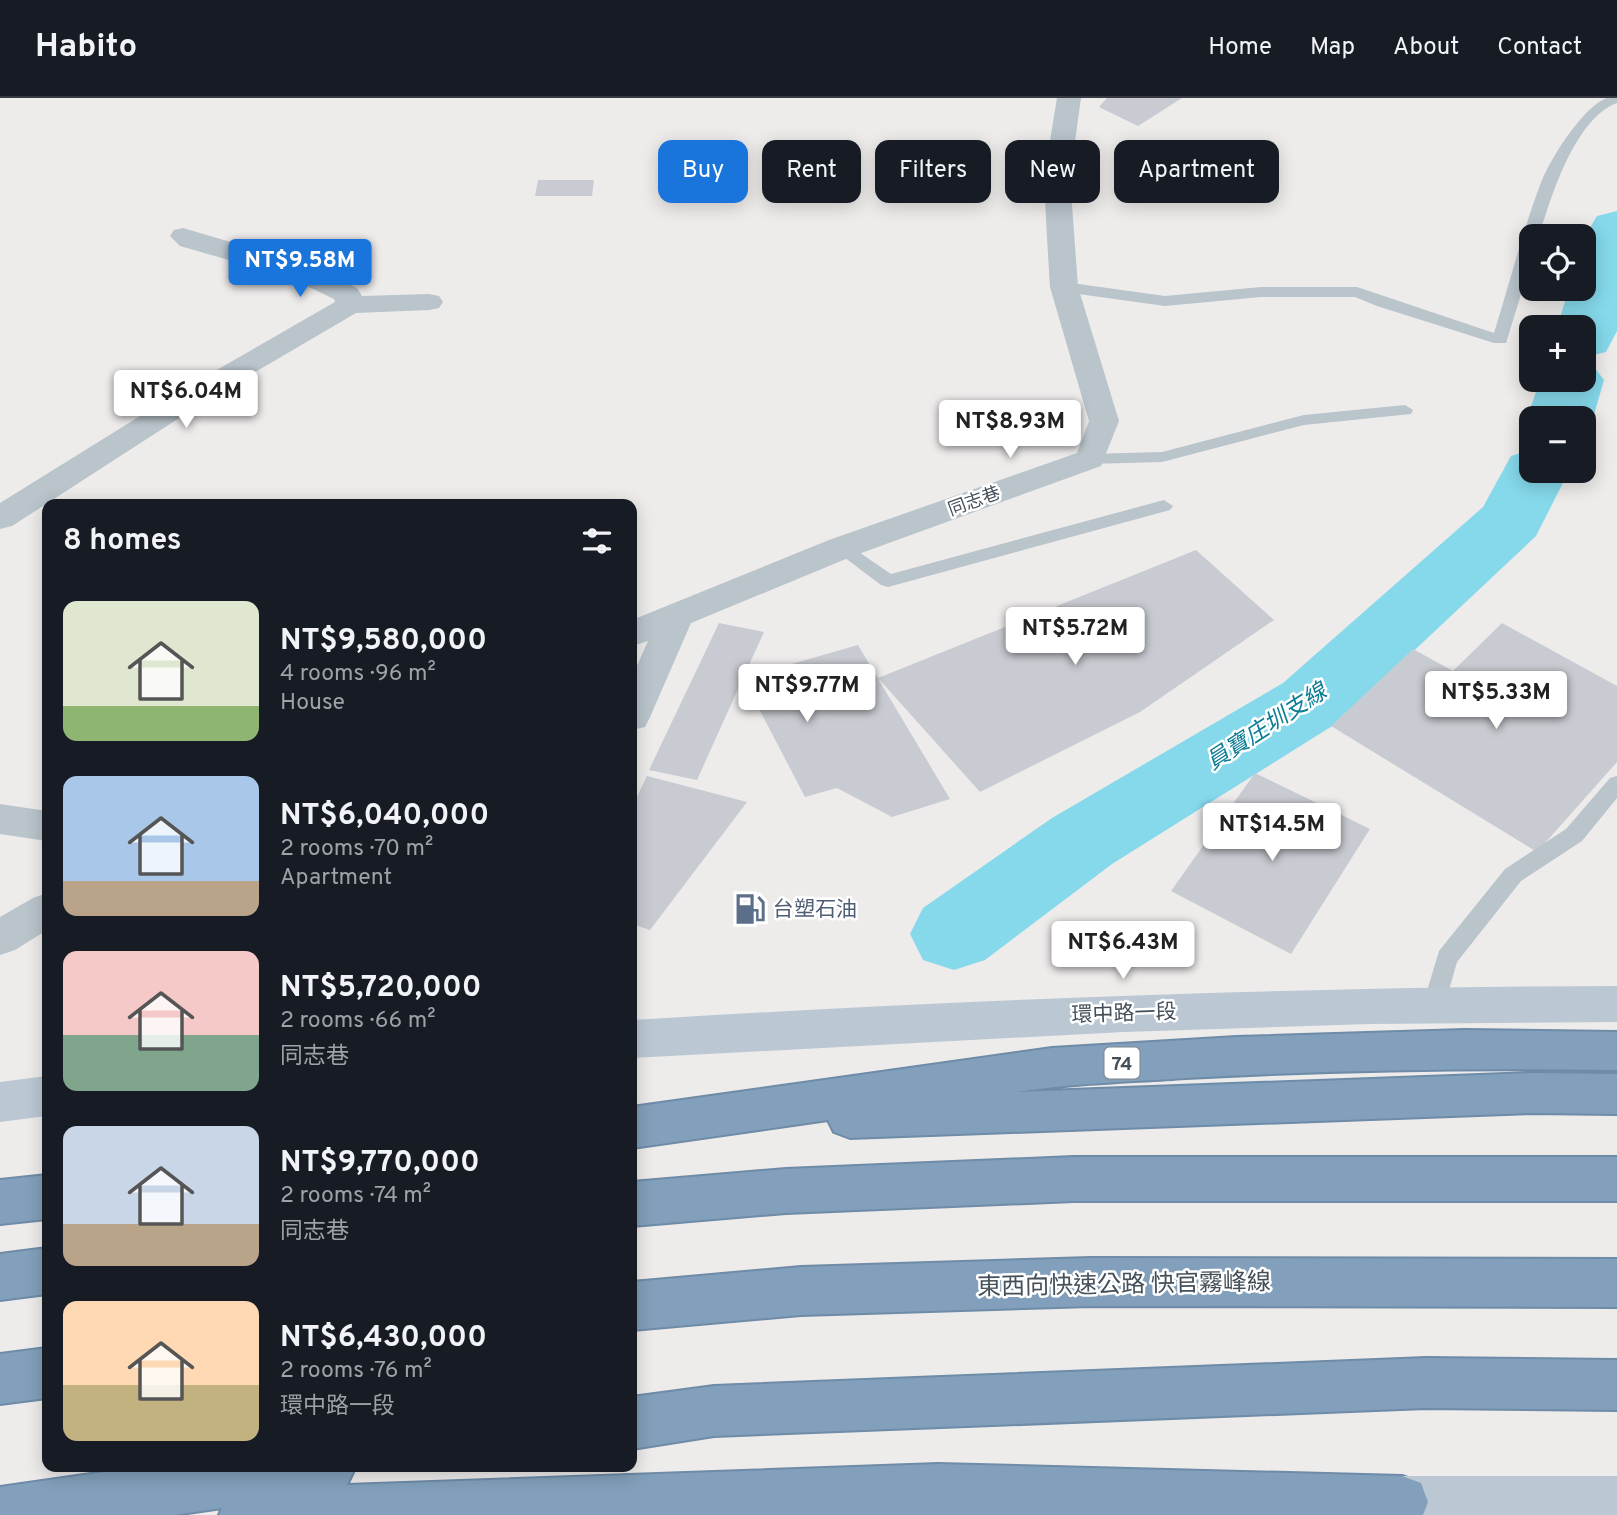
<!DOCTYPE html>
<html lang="en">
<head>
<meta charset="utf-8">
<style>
  body { margin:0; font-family:Overpass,"Noto Sans TC",sans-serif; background:#242831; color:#f1f3f6; height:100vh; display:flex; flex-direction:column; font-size:26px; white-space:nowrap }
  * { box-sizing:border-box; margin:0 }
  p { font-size:23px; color:#9ea1a6 }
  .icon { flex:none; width:38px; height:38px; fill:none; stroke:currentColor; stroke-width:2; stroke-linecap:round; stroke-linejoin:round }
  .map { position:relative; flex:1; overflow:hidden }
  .details { position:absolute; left:42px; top:401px; width:595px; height:973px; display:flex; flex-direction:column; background:#171b24; border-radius:14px; box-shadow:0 4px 18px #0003 }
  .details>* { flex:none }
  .guide { position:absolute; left:658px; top:42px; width:665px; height:63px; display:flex; gap:14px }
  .tools { position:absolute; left:1519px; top:126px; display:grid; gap:14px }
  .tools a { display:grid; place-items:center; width:77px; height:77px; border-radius:14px; background:#171b24; box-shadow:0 4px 18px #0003; font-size:35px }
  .price { position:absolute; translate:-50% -60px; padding:0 16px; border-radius:7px; background:#fff; color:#222; font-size:23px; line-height:46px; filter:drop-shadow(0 2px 4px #0008) }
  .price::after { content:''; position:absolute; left:50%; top:42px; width:21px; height:16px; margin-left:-10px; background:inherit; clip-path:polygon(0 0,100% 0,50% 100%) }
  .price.on { background:#1974db; color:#fff }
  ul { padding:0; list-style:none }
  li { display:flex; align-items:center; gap:21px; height:175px; padding:0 21px }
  li span { display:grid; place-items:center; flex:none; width:196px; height:140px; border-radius:14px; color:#555 }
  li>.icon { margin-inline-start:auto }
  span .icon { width:84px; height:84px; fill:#fffc; stroke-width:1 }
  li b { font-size:30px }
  h2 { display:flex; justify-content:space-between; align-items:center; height:84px; padding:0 21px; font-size:30px }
  .chip { padding:0 24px; border-radius:14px; background:#171b24; box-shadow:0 4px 18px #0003; font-size:24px; line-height:63px }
  .chip.on { background:#1974db; color:#fff }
  header { display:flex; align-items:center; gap:42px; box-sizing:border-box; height:98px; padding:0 35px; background:#171b24; border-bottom:2px solid #363941 }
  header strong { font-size:33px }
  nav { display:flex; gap:38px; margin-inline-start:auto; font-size:24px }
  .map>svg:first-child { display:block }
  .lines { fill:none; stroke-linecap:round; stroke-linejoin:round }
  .river { fill:#85d9eb; fill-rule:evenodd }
  .building { fill:#c8cbd1 }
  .highway-casing { stroke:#6e8ba7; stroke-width:4 }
  .lane { fill:#b9c4cb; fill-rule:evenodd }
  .street { fill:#b9c4cb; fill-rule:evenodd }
  .secondary { fill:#bbc8d3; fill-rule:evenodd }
  .highway { fill:#82a0bb; fill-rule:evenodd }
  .labels { text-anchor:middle; stroke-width:5; stroke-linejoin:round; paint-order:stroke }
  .far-street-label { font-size:18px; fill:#444f59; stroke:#fff }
  .shield { fill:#fff; stroke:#7c848b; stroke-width:2 }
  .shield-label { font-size:19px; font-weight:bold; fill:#444f59 }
  .service-label { font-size:21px; fill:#4e5e75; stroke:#fff; text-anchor:start }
  .street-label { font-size:21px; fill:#444f59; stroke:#fff }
  .water-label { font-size:23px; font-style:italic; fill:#0c7d94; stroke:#fff }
  .near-street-label { font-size:24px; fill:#444f59; stroke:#fff }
</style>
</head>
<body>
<header>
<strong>Habito</strong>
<nav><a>Home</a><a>Map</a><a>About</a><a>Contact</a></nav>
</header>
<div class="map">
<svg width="1617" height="1417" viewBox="0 0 1617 1417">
  <rect width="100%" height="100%" fill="#eeebeb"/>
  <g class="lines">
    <g class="river">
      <path d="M1617,113V233L1606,254L1584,259V229H1557L1569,191H1584C1584,164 1581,141 1597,118Z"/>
      <path d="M1584,266L1594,269L1604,282L1593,320L1584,333V320H1531V326L1527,320L1540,282H1584Z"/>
      <path d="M1531,352V373H1569L1536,438L1337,625L1112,766L985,862L954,872L923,862L910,836L923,810L1052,720L1283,585L1483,409L1511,358Z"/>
    </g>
  </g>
  <g class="building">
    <path d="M1107,0H1182L1138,28L1099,9Z"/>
    <path d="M538,82H594L592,98H535Z"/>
    <path d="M1196,452L1274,522L1140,614L980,694L878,580Z"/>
    <path d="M719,525L764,534L743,580L858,547L950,701L892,719L837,690L805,699L743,580L697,682L649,672Z"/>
    <path d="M1502,525L1617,588V664L1537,754L1331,628L1413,551L1453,573Z"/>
    <path d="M1255,675L1370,731L1291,856L1171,793Z"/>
    <path d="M647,678L747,704L650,832L632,826V709Z"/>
  </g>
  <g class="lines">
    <defs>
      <g id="highway">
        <path d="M1464,932L1617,934V972C1473,970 1330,972 1186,980C1130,984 1073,985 1017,994L1533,975L1617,976V1016L1533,1015L850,1040L834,1034L828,1022L632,1050V1009L1052,950L1236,939Z"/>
        <path d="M1074,1059H1617V1103H1074L786,1115L632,1128V1084L786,1071Z"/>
        <path d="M47,1077V1121L0,1126V1082Z"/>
        <path d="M47,1150V1196L0,1202V1156Z"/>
        <path d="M1091,1160L1617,1161V1209L1091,1208L801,1217L632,1232V1184L801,1169Z"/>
        <path d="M47,1250V1300L0,1306V1256Z"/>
        <path d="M1426,1260L1617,1262V1312L1426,1310L714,1338L632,1351V1299L714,1288Z"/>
        <path d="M938,1366L1402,1378L1421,1385L1428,1404L1423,1417H219L222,1410L174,1417H0V1389L146,1368H356L347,1387Z"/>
      </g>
    </defs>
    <use href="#highway" class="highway-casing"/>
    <g class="lane">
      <path d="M1607,0H1617V5C1575,20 1551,99 1539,138H1531V164L1506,245H1494L1377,208L1355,199H1261L1165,208L1064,194L1056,189L1064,184L1165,198L1261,189H1357L1494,235C1510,184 1523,131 1542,82C1552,58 1584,8 1607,0Z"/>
      <path d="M1405,307L1413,312L1411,316L1304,327L1162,364L1090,366L1081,361L1090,356L1162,354L1304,317Z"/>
      <path d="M1164,402L1173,408L1170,412L888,489L881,487L832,450L835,446H847L891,476Z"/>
      <path d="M1617,678V700L1582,743L1521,783L1457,864L1443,913L1435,916L1427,913L1423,906L1439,853L1505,771L1566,731L1610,680Z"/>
    </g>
    <g class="street">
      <path d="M1057,0H1081L1070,79L1078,189L1119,323L1101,368L853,458L691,525L650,619L645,629L632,632V579L648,543L632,548V522L829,442L1077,355L1089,323L1050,189L1047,140L1044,79Z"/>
      <path d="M183,130L308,167L357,190L362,198L429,196L439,198L443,204L439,210L429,212L356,215L204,304L12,428L0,431V405L182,292L335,204L334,201L288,179L180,148L170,138L174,132Z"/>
      <path d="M0,706L47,713V743L0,736Z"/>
      <path d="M47,795V832L15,852L0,857V819L33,800Z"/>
    </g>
    <g class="secondary">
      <path d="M1617,888V924L1370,926L1124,934L632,960V922C960,902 1288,889 1617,888Z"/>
      <path d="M47,978V1018L0,1024V984Z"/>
      <path d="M1402,1378H1617V1417H1278L1286,1398L1305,1390Z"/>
    </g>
    <use href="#highway" class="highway"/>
  </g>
  <defs>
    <symbol id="fuel-bare" viewBox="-9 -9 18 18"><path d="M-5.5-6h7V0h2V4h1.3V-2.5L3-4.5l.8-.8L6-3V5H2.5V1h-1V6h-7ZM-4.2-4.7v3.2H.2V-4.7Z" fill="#5c6f8a" stroke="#fff" stroke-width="2.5" paint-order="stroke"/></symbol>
  </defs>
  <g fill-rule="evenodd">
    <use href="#fuel-bare" x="728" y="789" width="44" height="44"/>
  </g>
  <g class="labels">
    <g class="far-street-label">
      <text transform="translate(974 403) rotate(-20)" y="6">同志巷</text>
    </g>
    <rect class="shield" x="1104.5" y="949.5" width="35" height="31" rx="5"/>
    <g class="shield-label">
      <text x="1122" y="972">74</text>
    </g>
    <g class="service-label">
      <text x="773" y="818">台塑石油</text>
    </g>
    <g class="street-label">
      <text transform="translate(1124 915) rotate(-2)" y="7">環中路一段</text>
    </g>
    <g class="water-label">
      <text transform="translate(1266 628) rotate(-33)" y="8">員寶庄圳支線</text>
    </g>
    <g class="near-street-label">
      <text transform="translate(1124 1186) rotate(-1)" y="8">東西向快速公路 快官霧峰線</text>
    </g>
  </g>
</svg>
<div class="tools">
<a><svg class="icon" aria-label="locate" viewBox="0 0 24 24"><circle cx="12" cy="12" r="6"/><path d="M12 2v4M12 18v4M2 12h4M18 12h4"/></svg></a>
<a>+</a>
<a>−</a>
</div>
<b class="price on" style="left:300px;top:201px">NT$9.58M</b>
<b class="price" style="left:186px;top:332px">NT$6.04M</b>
<b class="price" style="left:1010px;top:362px">NT$8.93M</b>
<b class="price" style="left:1075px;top:569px">NT$5.72M</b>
<b class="price" style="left:807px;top:626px">NT$9.77M</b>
<b class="price" style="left:1496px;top:633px">NT$5.33M</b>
<b class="price" style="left:1272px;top:765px">NT$14.5M</b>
<b class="price" style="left:1123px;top:883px">NT$6.43M</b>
<div class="guide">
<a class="chip on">Buy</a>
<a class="chip">Rent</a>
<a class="chip">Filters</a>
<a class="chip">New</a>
<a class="chip">Apartment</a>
</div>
<section class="details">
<h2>8 homes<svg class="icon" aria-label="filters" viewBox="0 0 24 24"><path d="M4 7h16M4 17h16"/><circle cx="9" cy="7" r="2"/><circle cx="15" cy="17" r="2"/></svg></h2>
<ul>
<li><span style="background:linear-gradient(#dfe7d0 75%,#8fb573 0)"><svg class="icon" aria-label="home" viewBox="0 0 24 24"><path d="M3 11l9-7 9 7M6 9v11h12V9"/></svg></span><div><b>NT$9,580,000</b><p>4 rooms · 96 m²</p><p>House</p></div></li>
<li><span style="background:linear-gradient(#a9c7e8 75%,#b9a48a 0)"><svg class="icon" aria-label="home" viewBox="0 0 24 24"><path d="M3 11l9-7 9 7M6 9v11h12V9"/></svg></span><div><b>NT$6,040,000</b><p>2 rooms · 70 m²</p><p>Apartment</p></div></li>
<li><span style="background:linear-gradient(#f6c9c9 60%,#7fa58c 0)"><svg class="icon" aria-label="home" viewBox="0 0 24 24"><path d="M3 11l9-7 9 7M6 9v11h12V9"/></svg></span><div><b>NT$5,720,000</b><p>2 rooms · 66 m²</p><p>同志巷</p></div></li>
<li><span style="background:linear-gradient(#c9d6e8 70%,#b9a48a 0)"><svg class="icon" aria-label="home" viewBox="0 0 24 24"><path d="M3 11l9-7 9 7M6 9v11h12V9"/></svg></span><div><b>NT$9,770,000</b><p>2 rooms · 74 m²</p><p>同志巷</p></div></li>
<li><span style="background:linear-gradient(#ffd9b3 60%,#c2b280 0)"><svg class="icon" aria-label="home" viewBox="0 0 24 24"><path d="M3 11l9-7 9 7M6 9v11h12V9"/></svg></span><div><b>NT$6,430,000</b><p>2 rooms · 76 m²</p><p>環中路一段</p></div></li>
</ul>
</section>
</div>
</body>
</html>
